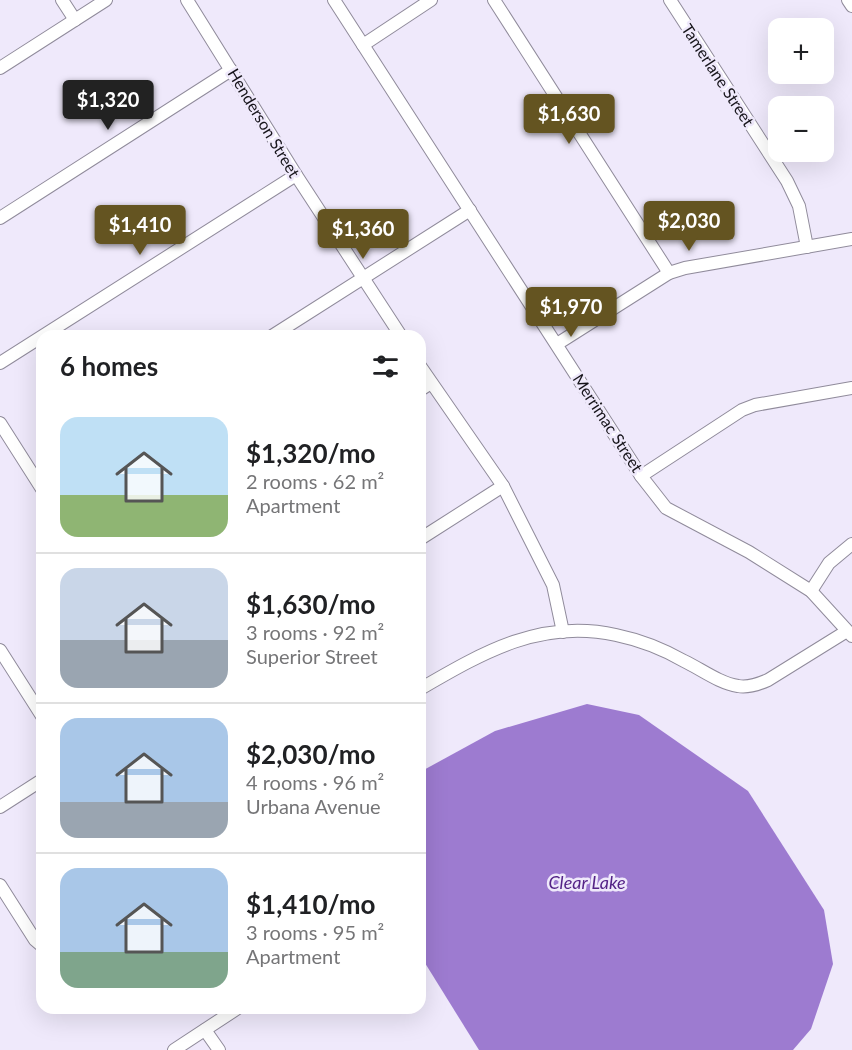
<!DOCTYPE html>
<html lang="en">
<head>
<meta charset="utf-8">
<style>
  body { margin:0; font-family:Lato,sans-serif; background:#f2f2f2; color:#202124; height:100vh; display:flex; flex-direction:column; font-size:22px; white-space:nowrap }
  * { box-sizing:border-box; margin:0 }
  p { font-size:20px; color:#757577 }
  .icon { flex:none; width:33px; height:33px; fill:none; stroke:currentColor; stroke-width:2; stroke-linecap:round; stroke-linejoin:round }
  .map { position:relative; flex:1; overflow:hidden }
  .panel { position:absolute; left:36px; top:330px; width:390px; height:684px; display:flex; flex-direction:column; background:#fff; border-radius:18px; box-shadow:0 6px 24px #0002 }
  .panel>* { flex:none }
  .tools { position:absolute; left:768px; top:18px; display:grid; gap:12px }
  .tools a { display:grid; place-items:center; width:66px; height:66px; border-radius:12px; background:#fff; box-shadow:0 6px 24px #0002; font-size:30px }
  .price { position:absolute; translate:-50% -51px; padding:0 14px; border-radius:6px; background:#645421; color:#fff; font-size:20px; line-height:39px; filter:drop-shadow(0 2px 3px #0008) }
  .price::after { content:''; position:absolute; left:50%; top:36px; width:18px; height:14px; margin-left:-9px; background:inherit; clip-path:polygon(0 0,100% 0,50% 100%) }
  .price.active { background:#222; color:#fff }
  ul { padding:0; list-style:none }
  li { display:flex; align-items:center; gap:18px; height:150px; padding:0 24px }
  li+li { border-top:2px solid #e0e0e0 }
  li span { display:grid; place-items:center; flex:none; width:168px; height:120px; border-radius:18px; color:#555 }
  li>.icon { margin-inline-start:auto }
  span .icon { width:72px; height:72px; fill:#fffc; stroke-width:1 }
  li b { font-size:26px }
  h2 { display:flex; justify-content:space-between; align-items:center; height:72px; padding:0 24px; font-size:26px }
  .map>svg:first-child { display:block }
  .water { fill:#9d7bd0 }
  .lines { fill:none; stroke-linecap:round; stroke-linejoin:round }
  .minor-casing { stroke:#908b9b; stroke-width:14 }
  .minor { stroke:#fff; stroke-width:12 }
  .labels { text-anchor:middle; stroke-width:5; stroke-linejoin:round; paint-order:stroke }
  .street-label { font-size:16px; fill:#16141a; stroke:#efe9fb }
  .water-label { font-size:18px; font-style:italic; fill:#542387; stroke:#efe9fb }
</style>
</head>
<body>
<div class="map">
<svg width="852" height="1050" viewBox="0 0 852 1050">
  <rect width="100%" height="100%" fill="#efe9fb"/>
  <path class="water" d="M587,704L639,715L748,791L824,910L833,964L811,1029L793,1050H479L420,955V772L495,731Z"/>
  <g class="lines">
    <defs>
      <g id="minor">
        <path d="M62,0L75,20"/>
        <path d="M187,0L296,175L401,336"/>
        <path d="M334,0L641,476L666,508L749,552L811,591L852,636"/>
        <path d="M494,0L669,273"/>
        <path d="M670,0L787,181L799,206L807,247"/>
        <path d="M848,0L852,6"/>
        <path d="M363,45L431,0"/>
        <path d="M0,68L106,0"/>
        <path d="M0,218L231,70"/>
        <path d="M272,336L470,210"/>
        <path d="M557,344L669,273L685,268L852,239"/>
        <path d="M0,363L296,175"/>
        <path d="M420,366L503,486L553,585L563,632"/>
        <path d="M420,390L431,383"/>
        <path d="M0,423L42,489"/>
        <path d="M641,476L742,410L755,405L852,388"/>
        <path d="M420,539L503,486"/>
        <path d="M811,591L829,563L852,544"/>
        <path d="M0,650L42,716"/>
        <path d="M420,689C482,653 541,618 616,635C640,640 663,649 684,661C701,669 719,683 738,686C748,688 759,684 768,680L847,631"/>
        <path d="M0,807L42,780"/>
        <path d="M0,885L35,940L42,946"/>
        <path d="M205,1030L219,1050"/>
        <path d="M174,1050L238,1008"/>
      </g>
    </defs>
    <use href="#minor" class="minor-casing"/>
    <use href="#minor" class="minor"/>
  </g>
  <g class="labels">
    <g class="street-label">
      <text transform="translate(718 75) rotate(57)" y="6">Tamerlane Street</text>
      <text transform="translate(264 123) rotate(59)" y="6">Henderson Street</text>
      <text transform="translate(608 423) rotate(57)" y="6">Merrimac Street</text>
    </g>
    <g class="water-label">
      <text x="587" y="889">Clear Lake</text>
    </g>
  </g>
</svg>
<div class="tools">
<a>+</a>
<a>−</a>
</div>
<b class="price active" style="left:108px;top:131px">$1,320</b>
<b class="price" style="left:569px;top:145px">$1,630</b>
<b class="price" style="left:689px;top:252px">$2,030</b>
<b class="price" style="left:140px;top:256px">$1,410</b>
<b class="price" style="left:363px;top:260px">$1,360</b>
<b class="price" style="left:571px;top:338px">$1,970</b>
<section class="panel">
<h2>6 homes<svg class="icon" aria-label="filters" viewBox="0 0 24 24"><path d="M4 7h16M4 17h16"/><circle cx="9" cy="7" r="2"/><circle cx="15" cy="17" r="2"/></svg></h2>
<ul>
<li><span style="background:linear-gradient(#bfe0f5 65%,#8fb573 0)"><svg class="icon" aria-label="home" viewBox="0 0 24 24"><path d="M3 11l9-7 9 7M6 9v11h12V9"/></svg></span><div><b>$1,320/mo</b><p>2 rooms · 62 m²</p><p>Apartment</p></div></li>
<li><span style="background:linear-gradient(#c9d6e8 60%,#9aa5b1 0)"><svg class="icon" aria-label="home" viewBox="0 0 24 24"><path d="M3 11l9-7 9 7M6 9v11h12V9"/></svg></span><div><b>$1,630/mo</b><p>3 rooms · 92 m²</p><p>Superior Street</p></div></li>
<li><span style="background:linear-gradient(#a9c7e8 70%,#9aa5b1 0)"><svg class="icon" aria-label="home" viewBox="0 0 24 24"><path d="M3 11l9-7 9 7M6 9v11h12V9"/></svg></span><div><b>$2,030/mo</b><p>4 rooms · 96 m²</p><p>Urbana Avenue</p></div></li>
<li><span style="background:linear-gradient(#a9c7e8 70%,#7fa58c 0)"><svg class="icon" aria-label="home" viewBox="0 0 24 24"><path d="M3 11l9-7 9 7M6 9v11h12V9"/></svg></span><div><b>$1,410/mo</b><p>3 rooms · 95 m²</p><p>Apartment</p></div></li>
</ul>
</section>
</div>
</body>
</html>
